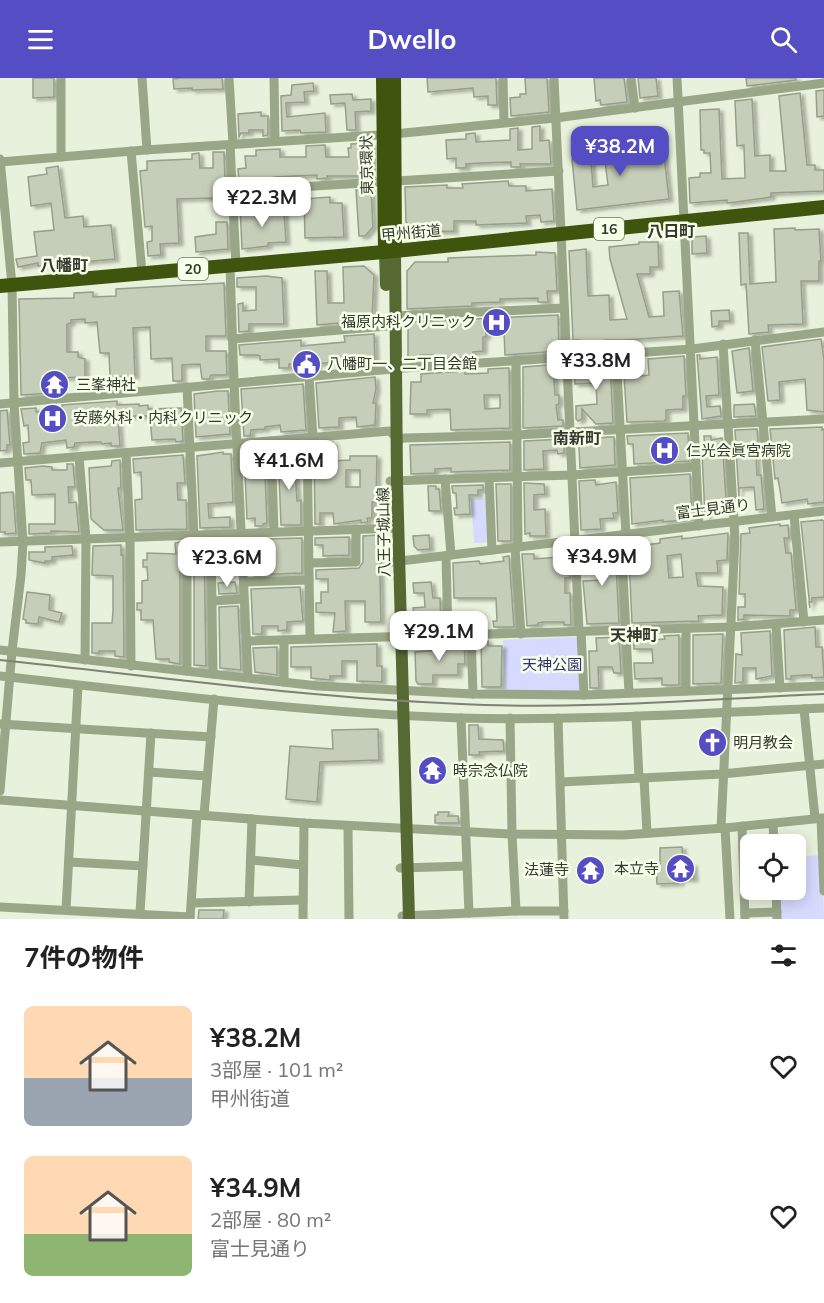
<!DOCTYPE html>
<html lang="ja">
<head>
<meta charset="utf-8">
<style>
  body { margin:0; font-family:Mulish,"Noto Sans JP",sans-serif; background:#f2f2f2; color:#222; height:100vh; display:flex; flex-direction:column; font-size:22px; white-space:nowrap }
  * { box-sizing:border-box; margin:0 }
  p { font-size:20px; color:#767676 }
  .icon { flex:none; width:33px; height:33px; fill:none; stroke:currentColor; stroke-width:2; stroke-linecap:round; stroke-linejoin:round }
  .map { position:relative; height:841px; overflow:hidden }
  .side { display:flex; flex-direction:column; background:#fff; flex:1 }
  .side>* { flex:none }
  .buttons { position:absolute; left:740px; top:756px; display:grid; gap:12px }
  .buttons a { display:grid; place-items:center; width:66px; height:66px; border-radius:9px; background:#fff; box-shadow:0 3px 15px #0003; font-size:30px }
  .price { position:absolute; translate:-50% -51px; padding:0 14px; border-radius:12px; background:#fff; color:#222; font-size:20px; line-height:39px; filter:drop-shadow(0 2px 3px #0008) }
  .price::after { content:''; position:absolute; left:50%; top:36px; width:18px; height:14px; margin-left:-9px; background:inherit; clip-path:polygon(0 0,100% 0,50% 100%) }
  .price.on { background:#544dc4; color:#fff }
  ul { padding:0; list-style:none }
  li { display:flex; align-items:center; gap:18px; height:150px; padding:0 24px }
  li span { display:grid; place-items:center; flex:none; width:168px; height:120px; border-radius:9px; color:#555 }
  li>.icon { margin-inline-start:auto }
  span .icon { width:72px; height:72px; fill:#fffc; stroke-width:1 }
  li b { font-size:26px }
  h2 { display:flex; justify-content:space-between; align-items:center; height:72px; padding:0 24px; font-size:26px }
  header { display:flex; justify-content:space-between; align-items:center; height:78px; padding:0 24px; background:#544dc4; color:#fff; font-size:27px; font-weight:700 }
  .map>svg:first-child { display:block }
  .green { fill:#d6dafe }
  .building { fill:#c5ceb8; stroke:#979f8a; stroke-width:1.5; fill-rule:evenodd; filter:url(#shadow) }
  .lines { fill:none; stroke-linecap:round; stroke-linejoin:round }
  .minor { stroke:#9aa688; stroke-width:9 }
  .major { stroke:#566933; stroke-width:12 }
  .highway { stroke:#3f540d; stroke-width:14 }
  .rail { stroke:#7c8274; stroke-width:2 }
  .labels { text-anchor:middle; stroke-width:5; stroke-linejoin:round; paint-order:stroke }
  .shield { fill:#f6ffe8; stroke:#6e7466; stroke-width:1.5 }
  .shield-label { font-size:14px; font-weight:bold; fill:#34382f }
  .street-label { font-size:15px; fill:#34382f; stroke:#f6ffe8 }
  .poi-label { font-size:15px; fill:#34382f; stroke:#f6ffe8; text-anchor:start }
  .park-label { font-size:15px; fill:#312d79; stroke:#f6ffe8 }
  .neighbourhood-label { font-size:16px; font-weight:bold; fill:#34382f; stroke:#f6ffe8 }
</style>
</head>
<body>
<header><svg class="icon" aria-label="menu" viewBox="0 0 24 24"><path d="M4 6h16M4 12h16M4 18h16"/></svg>Dwello<svg class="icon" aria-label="search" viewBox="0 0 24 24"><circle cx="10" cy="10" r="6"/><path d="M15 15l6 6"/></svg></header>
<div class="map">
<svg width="824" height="841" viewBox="0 0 824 841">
  <defs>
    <filter id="shadow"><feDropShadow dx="4" dy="2.5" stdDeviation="1.5" flood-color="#0004"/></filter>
  </defs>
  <rect width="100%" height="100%" fill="#e8f1db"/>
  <g class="green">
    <path d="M485,420L488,464L474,465L471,421Z"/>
    <path d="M266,459L267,491L248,492L247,463L250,460Z"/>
    <path d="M576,559L578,562L580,611L577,614H505L503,562Z"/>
    <path d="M806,767V778L822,777L824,841H777L776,812H795V768Z"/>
  </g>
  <g class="building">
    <path d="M33,0H54V19L33,20Z"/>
    <path d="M182,0H222L223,11L192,12V10L174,11L173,1Z"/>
    <path d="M427,0H496L497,27H488V18L474,19L473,10L428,14Z"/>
    <path d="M526,0H547L549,34L511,38L510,20L520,19V16H526L525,1Z"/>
    <path d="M594,0H624L627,24L601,27L600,22L596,23Z"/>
    <path d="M638,0H656L658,18L640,20Z"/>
    <path d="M746,0H796V2L747,8Z"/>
    <path d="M313,5L314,13L304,14L305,24L286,25L287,39L325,35L326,54L301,55L300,52L282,53L281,18L291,17L292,7Z"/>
    <path d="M824,12V38L817,39L816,13Z"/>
    <path d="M800,15L807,87H815V92H824V113L771,115V119L736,124L727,125V122L690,125L689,100L700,99V95H711L710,75H704V72H701L700,32L719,31L722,101L745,100L744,67L737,68L735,23L752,21L755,78L770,77V93H786L779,18Z"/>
    <path d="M352,16L353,22L371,21V33L355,34L356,52H347L345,25L331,26L330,17Z"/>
    <path d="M261,34V38H268V57L263,58V52H249V55H241L239,59L238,36Z"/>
    <path d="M540,48V63L549,62L551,86H520L521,89H511V84L481,85L466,86V90H456V80L447,81L446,62L466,61V56L475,55L476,64L510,62V51L518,50V72L532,71V49Z"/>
    <path d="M644,62L645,71L663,69L669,121L577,132L572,81L580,80V73L614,70L615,76L633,75L632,63ZM605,83L608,107L593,109L591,84Z"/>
    <path d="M372,65L373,98H327L328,100L317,101V97L274,99V104L239,106L238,91L246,90L245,78H256V72L280,71V79H306V68L325,67L326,79H349L348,70H351V66Z"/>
    <path d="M213,74H224L226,131H215L214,120L177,121L179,165L160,166L161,177L148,178L147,164L152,163V148L145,149L140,93L147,92V83L192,81V76L199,75L200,90H213Z"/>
    <path d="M58,88L65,140L83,138L84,149L111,147L115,181L38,188V185L18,189L16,181L37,178L34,154L54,152L51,125L31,128L28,99L47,96L46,90Z"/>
    <path d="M508,103L509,108H526V113L552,111L554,143L541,144L540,137L526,138L527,145L476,147V143H454V153L415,154L406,144L405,109L447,107V110H463L462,106Z"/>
    <path d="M371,111L373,149L365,158H359L356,112Z"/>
    <path d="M330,119V125H342L344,159L305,160L304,121Z"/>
    <path d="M245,126L246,132L284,134L286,164L268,165V168L242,171L240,127Z"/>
    <path d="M216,144H227L228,171L196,174L195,159L216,156Z"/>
    <path d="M795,150V152L819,151L821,183H819V203H801L803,246L768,247L769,254L749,256L746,206L741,207L739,155H748L750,206L776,204L774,151Z"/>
    <path d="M706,158L707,175L692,176V159Z"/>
    <path d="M639,164H658L659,189H650V196H637L649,239L664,238L663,214L679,213L683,258L623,262H605V265L582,266L580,262H573L569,173L586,171L588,218L609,217L610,242L627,241L610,181L609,169L639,166Z"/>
    <path d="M536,174L555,175L557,213H547L548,224H538V220L504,221H500V224L472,225V228L407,231V193L415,184H448V180L536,177Z"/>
    <path d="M364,188L374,197L372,242L317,247L315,193H327L328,225H344L343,189Z"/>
    <path d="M266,198L282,200L284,246H249V253L239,254L238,226L243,225V233L256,232V209H237V200Z"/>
    <path d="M224,205L226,258H206V273H226L227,297H211L209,301H202L200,286L182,287V303H173L172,280L151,281L150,249L133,250L135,298L110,299L109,275H100L97,244L85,245V241L71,242V245L67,246V274H78V279L85,281V299L56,300V308L52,309V315L21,317L19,221L74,220V215L93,214V219L116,218V211Z"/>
    <path d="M729,232L730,243H719V248L712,249L711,233Z"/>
    <path d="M558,237L559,273L505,277L504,254H486V259H483V273L473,274V279L434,281V277H420V282L408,283V244Z"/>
    <path d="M374,256L375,286L344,289V283L316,286L317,291L303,292V285L289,286V290H279V281L260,282V278L257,277H240L239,267L301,262V268L345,264L344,258Z"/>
    <path d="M821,261L824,282V334L807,332L805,301L779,304L780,322L768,323L762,269Z"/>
    <path d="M749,270L753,313L737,315L732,273Z"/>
    <path d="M697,277H700V281L717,279L719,317L706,318L707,329L720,328L721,338L702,341Z"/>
    <path d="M684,278L686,318H683V331L666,332V341L664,343L627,344L623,282H631L632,299L649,297L648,281Z"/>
    <path d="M592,284L610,285L613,345L596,346L582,331V341L578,343L576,341V328L597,326L596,305L575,306L574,286Z"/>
    <path d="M549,287L553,288L555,317H559V326L556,327L558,342H563V348L523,350V289Z"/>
    <path d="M506,290H509L510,350L451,352L450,331L427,332V336H410L411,304H421V296L465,293V296L488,295V291ZM484,317H500V330L485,331Z"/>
    <path d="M375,299L376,311L373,325H376L375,347L357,349L356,339L339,340V349L319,350L316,305Z"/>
    <path d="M303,306L306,352L281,354L280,347L265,349V351L251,352L250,358H244L241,311Z"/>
    <path d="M218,313H228L230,356L196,359L194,316Z"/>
    <path d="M117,323V327L139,326V328L148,327V331L181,330L183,363L176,364L175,361L152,362L150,338H136L118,339L120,368H111V365L102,366L101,364H93L75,365L74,369L67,370L66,362L42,365L40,375L24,376L23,365L29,364L28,347L24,348L21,331L36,330V334L62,332V327Z"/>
    <path d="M754,326L756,338L734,339V327Z"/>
    <path d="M7,332L10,367H7V372L0,373V333Z"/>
    <path d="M822,349V352L824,351V424L808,426L807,421L782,425L778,400L775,401L770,351Z"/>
    <path d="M757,351L759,373L756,374L757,397H761L764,431L756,432L754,409L739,410V420L735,352Z"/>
    <path d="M688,355L689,383L634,386L633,366H628L627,358Z"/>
    <path d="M704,358H711V362L722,360L726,421H720L721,430L707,431V439H705L702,375H705Z"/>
    <path d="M608,359H614L615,387L580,390L579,369H583L582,362Z"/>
    <path d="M564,361V375L558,376L557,372L543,373L544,391L524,392V363Z"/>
    <path d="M333,364V383L350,382V378H377L376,424H372V440H367L368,444L361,445V442L334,446L333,435H320V446H315L314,366ZM346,392H360V409H346Z"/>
    <path d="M510,364V392L451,394V390L435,391V395L411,396L410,367Z"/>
    <path d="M278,369L280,379L301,378V390H295L297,423L301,422V447H281Z"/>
    <path d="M264,370L267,445L263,446V448H255V440L247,441L244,372Z"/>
    <path d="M223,374V376H231L233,424L208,426L209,440L230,439V449L200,450L197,378Z"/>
    <path d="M183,377L185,405H177L178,422H186L187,451L136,452L135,422L142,421L141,394L134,395L133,381Z"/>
    <path d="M120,382L121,410H118L123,452H104L91,441L89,390L111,388L112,383Z"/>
    <path d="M67,386H73L75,409H68L69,425L76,424L79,454L51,453V455L29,456V446H55V416L32,417L31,402H26L25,390L43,388L52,389V392H67Z"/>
    <path d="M690,396L692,441L663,444V442L632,446L630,400Z"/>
    <path d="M595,402L596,407L616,404L618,435H613L614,440L600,441L601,451L581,452L579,403Z"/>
    <path d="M524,405L544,406L545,416L534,417V432L545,431L546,458H530V455L525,456Z"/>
    <path d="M496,406H511V463H498Z"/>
    <path d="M483,407V412H478V417H469L470,436L455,437L454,430H457L456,415H453L452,408Z"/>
    <path d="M428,408H436V411H439L441,433H429Z"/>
    <path d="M13,414L16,455L5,456V454H0V415Z"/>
    <path d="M822,442L824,443V519L812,520V524H809L810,530L801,444Z"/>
    <path d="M780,446V448L788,447L789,460H784L786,475H791L796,532H790V538L744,537V541L738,542V529H745V516H739L741,456L750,455L749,450Z"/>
    <path d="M728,455L727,482L717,483L718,495H696L698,508L723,509L722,537L698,538L699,543L632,545L629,480L639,479L638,468L660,465V461L682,458V461ZM681,476L683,499L669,500L667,478Z"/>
    <path d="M379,457L381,544H365V523H345L346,553L333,554L335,535L316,534V525H321V514H328V501H316V492L359,490L363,484V458Z"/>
    <path d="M429,457L430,471L418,472L414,468L413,458Z"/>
    <path d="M349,459V477L323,478V467H315V460Z"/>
    <path d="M302,460V495L251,497V492H267L266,461Z"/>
    <path d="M228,463H235L236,487H229V483H218V472H228Z"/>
    <path d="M180,464V586L169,584V581H156L153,542H141V532H137V525H142V503L148,502L147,489H143V482H147V475L176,476L175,465Z"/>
    <path d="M612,465H615L619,545L587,546L583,503L602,502L601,480L582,481V471H586V469Z"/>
    <path d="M194,466H204L206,588L194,587Z"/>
    <path d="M121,467V477H123L124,579L115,578V573H99V575H92V545H112L113,533V498L92,497L93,468Z"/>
    <path d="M72,468L73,477L52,479V483H45V485L29,482V474H45V469Z"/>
    <path d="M561,471H569L570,500H565V515H570L571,547H564V544H543L538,545V547L527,548L522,476H534V481L561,479Z"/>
    <path d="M509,478L514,549H494L493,543H497L496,520H454L453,485L479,483L480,486L504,483L503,479Z"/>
    <path d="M235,504L237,515L219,516L218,505Z"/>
    <path d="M431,504L433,520H440L441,547L431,548V551H416L413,530L425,529L424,515H414L413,505Z"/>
    <path d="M300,509L303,543L287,544V552L278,553V548H262V556H253L251,511Z"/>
    <path d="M27,514L50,517L49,532L62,535L59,544L39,539L38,546L26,545V542L23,541Z"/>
    <path d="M238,528L241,592L220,590L219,529Z"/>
    <path d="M815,549L816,569H822L824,599L812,600V597H805L791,598V601H786L784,552Z"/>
    <path d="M770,553L772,598L756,601V590H743V604L735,605L736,576L742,577L741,555Z"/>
    <path d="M723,556L721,605L693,606V557Z"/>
    <path d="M679,557V607H662V600L635,601L634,585H653L652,571H634L633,559L651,558V562L665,561L664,558Z"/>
    <path d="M619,559L621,595H614L612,589H598L599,610H590L589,573H597L596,560Z"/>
    <path d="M464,563L465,586H458V597H433V606H418L416,603L415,574L438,572V564Z"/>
    <path d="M481,563H488V568H502L501,609H482Z"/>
    <path d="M377,566V588H382V604L357,603V583H342V598H330V602L311,600V589H291V569Z"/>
    <path d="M277,569V597L255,594L253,570Z"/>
    <path d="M469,647H478L479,661L503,662L504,673L479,674L480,677H469Z"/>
    <path d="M378,651L379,682L320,684L317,724L286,721L290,668L333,671L332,652Z"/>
    <path d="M438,734H449L448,738H458L459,745H435V737H438Z"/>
    <path d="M682,769L683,786H693L694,801H680V805L657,806L656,788H660V770Z"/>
    <path d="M199,832H224L223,841H198Z"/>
  </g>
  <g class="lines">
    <g class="minor">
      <path d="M61,0V79"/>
      <path d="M142,0L147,72"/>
      <path d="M229,0L233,66"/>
      <path d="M274,0L275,63"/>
      <path d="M503,0L504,44"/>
      <path d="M554,0L579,554"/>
      <path d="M631,0L635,30"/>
      <path d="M677,0L699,448"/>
      <path d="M230,66L236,187"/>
      <path d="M131,73L142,195"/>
      <path d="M0,81L12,207L14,325L23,464L21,497L12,573L0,713"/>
      <path d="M0,84L145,72L394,56L555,40L824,5"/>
      <path d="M232,113L559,93"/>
      <path d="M230,188L234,305L248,599"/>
      <path d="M232,261L387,248L394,238L564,230"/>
      <path d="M755,262L772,439"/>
      <path d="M616,276L626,457"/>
      <path d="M516,282L518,469"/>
      <path d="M309,299L313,359"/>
      <path d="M187,309L194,458"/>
      <path d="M0,326L404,290L692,271L824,254"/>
      <path d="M307,360L310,561"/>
      <path d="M271,363L274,454"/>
      <path d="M126,375L130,460L131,588"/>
      <path d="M79,379L86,461L85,582"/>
      <path d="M0,385L390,353L397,361L405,360L515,357L824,341"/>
      <path d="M489,400L492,472"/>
      <path d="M445,401L451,477"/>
      <path d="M390,403L572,397L696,389"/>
      <path d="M794,437L804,544"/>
      <path d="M211,457L213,596"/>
      <path d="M621,457L629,615"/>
      <path d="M187,458V593"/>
      <path d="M0,464L399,450"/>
      <path d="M515,470L521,556"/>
      <path d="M446,478L448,558"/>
      <path d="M392,484L824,433"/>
      <path d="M309,485L356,484V451"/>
      <path d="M244,504L309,502"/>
      <path d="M212,523L244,521"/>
      <path d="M776,547L780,610"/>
      <path d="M581,554L584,617"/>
      <path d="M471,558L473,616"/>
      <path d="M284,562V604"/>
      <path d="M247,563L730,549L824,542"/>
      <path d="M0,572L318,608L473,616L584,617L824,608"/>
      <path d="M0,598C153,615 307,635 461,640C582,643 703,635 824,630"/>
      <path d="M686,613V551"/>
      <path d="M804,631L815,740"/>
      <path d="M636,638L639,700"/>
      <path d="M461,640L469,835"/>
      <path d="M510,640L512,756L516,833"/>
      <path d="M558,640L564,841"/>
      <path d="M0,646L211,659"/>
      <path d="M149,694L207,698"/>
      <path d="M644,700L647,755"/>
      <path d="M561,704L722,696L824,686"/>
      <path d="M0,722L304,745L512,756L623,757L725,750L824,740"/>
      <path d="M204,737L214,621"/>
      <path d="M821,740L824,813"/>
      <path d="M773,746L774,766"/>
      <path d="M348,748L349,841"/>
      <path d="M742,748L745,841"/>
      <path d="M721,750L735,461L723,266"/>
      <path d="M725,750L730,841"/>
      <path d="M251,782L303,787"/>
      <path d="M69,784L143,788"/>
      <path d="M400,790L467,788"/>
      <path d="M776,812L777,841"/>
      <path d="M249,824L252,741"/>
      <path d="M192,825L303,822"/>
      <path d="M0,829L190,839"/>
      <path d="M66,832L78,608"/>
      <path d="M140,835L151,655"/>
      <path d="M745,835L777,834"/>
      <path d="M402,838L516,833H564"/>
      <path d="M190,841L197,737"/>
      <path d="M303,841L304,745"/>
    </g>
    <g class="major">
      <path d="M395,173L397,403L409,841"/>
      <path d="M385,174L386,207"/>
    </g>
    <g class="highway">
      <path d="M383,0L385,174"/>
      <path d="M394,0L395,173"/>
      <path d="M0,208L395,173L824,129"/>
    </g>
    <path class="rail" d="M0,582C153,598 307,620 461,626C582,632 703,621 824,616"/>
  </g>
  <defs>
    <symbol id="hospital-disc" viewBox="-11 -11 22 22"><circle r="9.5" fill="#544dc4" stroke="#f6ffe8"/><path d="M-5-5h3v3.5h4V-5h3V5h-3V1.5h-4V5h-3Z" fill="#fff"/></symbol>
    <symbol id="civic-disc" viewBox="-11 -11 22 22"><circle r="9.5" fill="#544dc4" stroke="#f6ffe8"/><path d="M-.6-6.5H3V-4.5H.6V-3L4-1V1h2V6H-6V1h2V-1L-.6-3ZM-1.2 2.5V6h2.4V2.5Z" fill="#fff"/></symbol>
    <symbol id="temple-disc" viewBox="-11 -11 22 22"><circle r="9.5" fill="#544dc4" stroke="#f6ffe8"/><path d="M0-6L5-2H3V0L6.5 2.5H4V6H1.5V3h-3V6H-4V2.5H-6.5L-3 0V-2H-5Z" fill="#fff"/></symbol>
    <symbol id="church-disc" viewBox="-11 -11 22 22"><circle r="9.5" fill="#544dc4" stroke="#f6ffe8"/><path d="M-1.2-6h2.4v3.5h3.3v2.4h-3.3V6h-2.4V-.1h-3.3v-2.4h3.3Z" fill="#fff"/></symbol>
  </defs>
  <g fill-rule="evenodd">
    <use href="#hospital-disc" x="480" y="228" width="33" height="33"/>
    <use href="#civic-disc" x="290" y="270" width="33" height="33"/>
    <use href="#temple-disc" x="38" y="290" width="33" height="33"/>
    <use href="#hospital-disc" x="36" y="324" width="33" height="33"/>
    <use href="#hospital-disc" x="648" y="356" width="33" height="33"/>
    <use href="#church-disc" x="696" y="648" width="33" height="33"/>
    <use href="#temple-disc" x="416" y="676" width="33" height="33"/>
    <use href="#temple-disc" x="664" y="774" width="33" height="33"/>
    <use href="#temple-disc" x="574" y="776" width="33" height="33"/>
  </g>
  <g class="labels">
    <g class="shield">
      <rect x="594" y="140" width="30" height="22" rx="4.5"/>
      <rect x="178" y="180" width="30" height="22" rx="4.5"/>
    </g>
    <g class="shield-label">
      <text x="609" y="156">16</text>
      <text x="193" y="196">20</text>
    </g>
    <g class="street-label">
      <text transform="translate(367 87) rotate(-91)" y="5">東京環状</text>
      <text transform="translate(411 155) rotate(-5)" y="5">甲州街道</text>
      <text transform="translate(713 431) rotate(-7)" y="5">富士見通り</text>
      <text transform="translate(384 454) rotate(-91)" y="5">八王子城山線</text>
    </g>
    <g class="poi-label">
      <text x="476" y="249" text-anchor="end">福原内科クリニック</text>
      <text x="327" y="291">八幡町一、二丁目会館</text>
      <text x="76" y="312">三峯神社</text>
      <text x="73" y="345">安藤外科・内科クリニック</text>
      <text x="686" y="378">仁光会眞宮病院</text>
      <text x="733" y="670">明月教会</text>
      <text x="453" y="698">時宗念仏院</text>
      <text x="659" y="796" text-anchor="end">本立寺</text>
      <text x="569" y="797" text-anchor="end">法蓮寺</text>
    </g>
    <g class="park-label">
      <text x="552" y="592">天神公園</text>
    </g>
    <g class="neighbourhood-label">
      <text x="671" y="159">八日町</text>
      <text x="64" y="193">八幡町</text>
      <text x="577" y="366">南新町</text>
      <text x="634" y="563">天神町</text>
    </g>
  </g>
</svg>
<div class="buttons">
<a><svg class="icon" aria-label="locate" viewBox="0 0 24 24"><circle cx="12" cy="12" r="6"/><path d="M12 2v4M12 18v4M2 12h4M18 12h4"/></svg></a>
</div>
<b class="price on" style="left:620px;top:99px">¥38.2M</b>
<b class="price" style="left:262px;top:150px">¥22.3M</b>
<b class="price" style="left:596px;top:313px">¥33.8M</b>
<b class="price" style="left:289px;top:413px">¥41.6M</b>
<b class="price" style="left:602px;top:509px">¥34.9M</b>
<b class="price" style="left:227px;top:510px">¥23.6M</b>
<b class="price" style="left:439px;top:584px">¥29.1M</b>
</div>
<section class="side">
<h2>7件の物件<svg class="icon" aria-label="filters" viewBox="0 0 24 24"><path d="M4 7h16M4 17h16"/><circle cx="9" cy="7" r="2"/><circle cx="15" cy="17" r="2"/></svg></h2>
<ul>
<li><span style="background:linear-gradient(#ffd9b3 60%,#9aa5b1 0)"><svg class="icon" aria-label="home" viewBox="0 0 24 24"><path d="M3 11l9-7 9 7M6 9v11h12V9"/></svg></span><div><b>¥38.2M</b><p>3部屋 · 101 m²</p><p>甲州街道</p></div><svg class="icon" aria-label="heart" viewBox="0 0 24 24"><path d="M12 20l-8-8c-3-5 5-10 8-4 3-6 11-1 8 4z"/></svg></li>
<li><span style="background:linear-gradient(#ffd9b3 65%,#8fb573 0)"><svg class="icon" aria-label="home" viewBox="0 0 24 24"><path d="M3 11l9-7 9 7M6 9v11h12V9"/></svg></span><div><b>¥34.9M</b><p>2部屋 · 80 m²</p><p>富士見通り</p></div><svg class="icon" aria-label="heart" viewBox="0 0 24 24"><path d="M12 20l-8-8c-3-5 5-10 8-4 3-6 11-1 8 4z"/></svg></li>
</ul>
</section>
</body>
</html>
